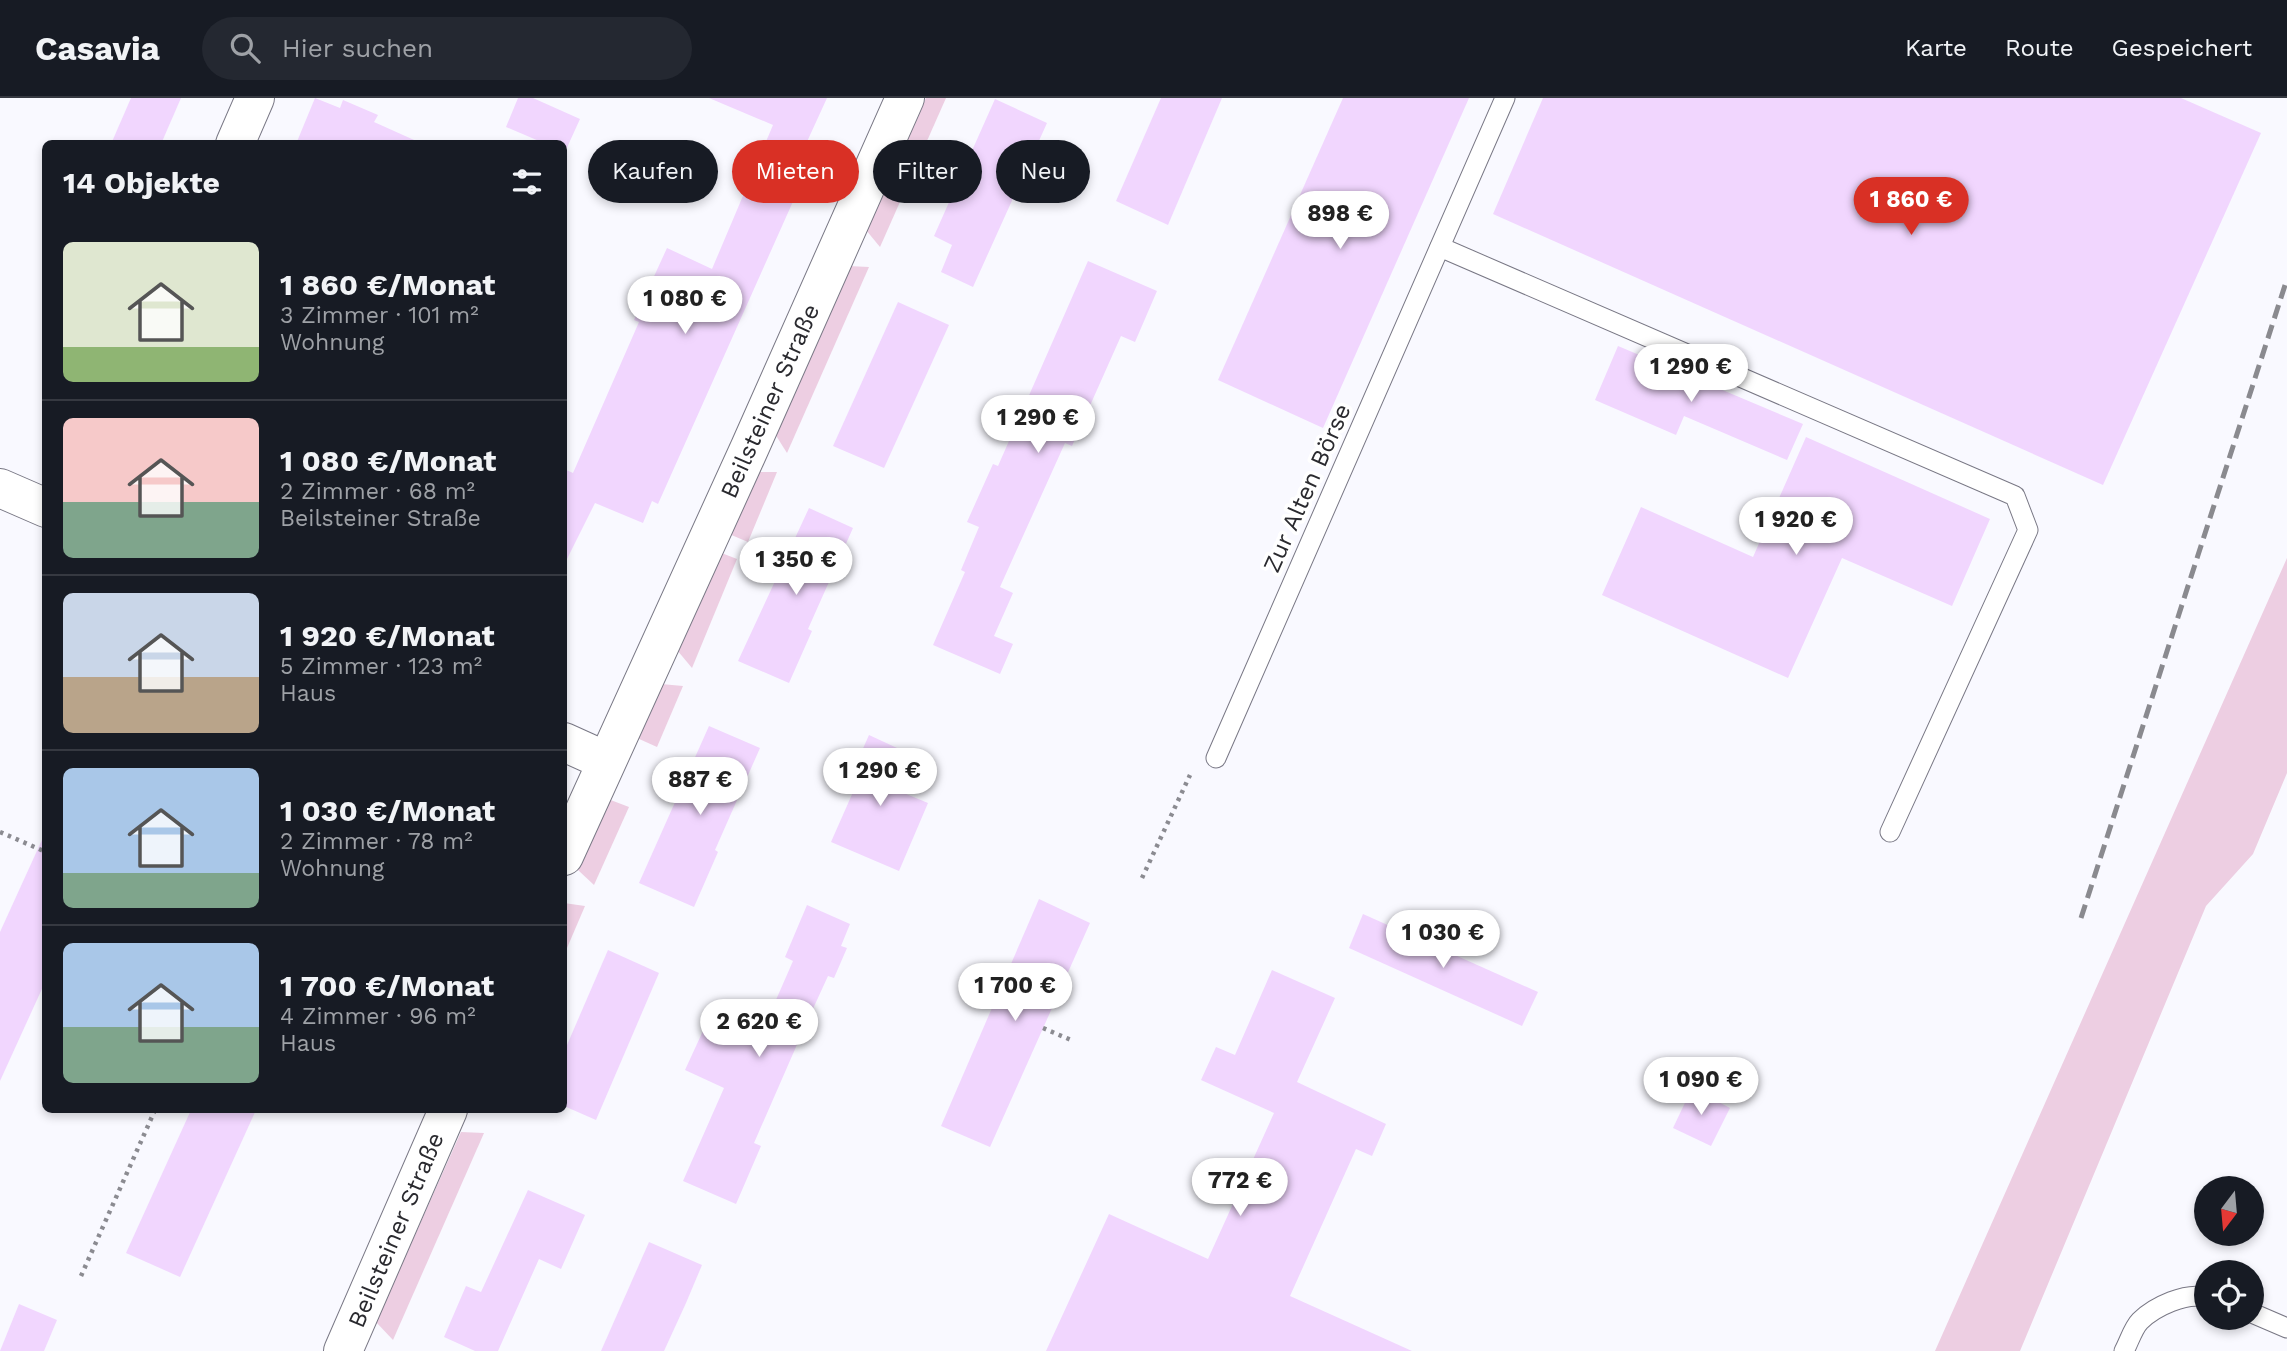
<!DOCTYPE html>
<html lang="de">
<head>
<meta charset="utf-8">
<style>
  body { margin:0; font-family:"Work Sans",sans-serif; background:#242831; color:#f1f3f6; height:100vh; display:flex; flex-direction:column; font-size:26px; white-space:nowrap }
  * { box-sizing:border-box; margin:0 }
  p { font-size:23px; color:#9ea1a6 }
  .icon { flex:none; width:38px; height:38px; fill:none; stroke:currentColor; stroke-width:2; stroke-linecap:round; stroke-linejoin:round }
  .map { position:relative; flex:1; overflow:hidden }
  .drawer { position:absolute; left:42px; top:42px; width:525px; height:973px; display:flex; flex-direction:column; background:#171b24; border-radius:10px; box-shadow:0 4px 10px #0003 }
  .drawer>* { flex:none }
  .guide { position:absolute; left:588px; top:42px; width:665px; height:63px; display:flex; gap:14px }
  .needle { width:46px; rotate:196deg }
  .tools { position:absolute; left:2194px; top:1078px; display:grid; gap:14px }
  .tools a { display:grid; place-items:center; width:70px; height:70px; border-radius:50%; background:#171b24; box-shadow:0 4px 10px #0003; font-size:35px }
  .price { position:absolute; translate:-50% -60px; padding:0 16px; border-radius:24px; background:#fff; color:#222; font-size:23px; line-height:46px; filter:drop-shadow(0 2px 4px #0008) }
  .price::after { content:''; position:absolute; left:50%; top:42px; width:21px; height:16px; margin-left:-10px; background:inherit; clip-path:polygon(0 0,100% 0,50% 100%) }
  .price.on { background:#d93025; color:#fff }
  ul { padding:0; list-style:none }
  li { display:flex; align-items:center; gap:21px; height:175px; padding:0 21px }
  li+li { border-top:2px solid #363941 }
  li span { display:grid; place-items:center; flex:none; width:196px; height:140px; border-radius:10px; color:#555 }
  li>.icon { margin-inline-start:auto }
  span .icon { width:84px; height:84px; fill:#fffc; stroke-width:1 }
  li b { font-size:30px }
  h2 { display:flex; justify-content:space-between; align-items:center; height:84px; padding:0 21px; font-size:30px }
  .pill { padding:0 24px; border-radius:32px; background:#171b24; box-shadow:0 4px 10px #0003; font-size:24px; line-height:63px }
  .pill.on { background:#d93025; color:#fff }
  header { display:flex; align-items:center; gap:42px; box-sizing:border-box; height:98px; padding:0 35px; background:#171b24; border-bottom:2px solid #363941 }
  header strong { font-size:33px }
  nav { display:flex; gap:38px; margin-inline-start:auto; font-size:24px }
  .search { width:490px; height:63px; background:#242831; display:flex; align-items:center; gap:18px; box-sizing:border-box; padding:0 24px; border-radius:38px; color:#9ea1a6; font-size:26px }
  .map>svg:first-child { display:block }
  .green { fill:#edcee2 }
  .building { fill:#f1d6fe }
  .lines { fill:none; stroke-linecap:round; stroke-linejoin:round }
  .service-casing { stroke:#797885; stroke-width:21 }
  .minor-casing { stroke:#797885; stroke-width:40 }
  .path { stroke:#8b8b91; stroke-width:4.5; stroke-dasharray:3.5 5; stroke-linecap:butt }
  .service { stroke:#fff; stroke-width:19 }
  .minor { stroke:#fff; stroke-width:38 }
  .rail { stroke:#8a8a8f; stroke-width:5; stroke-dasharray:14 7; stroke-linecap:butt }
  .labels { text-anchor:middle; stroke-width:7; stroke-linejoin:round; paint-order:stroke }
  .street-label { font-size:24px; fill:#2a2a2f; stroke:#fff }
</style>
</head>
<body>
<header>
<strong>Casavia</strong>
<div class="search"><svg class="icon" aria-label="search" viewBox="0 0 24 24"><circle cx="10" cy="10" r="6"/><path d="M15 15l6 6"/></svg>Hier suchen</div>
<nav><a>Karte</a><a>Route</a><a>Gespeichert</a></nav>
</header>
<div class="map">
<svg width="2287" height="1253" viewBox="0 0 2287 1253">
  <rect width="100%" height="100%" fill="#f9f9ff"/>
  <g class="green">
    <path d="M926,0H946L880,149L866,132Z"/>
    <path d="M848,168L869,169L787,355L775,336Z"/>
    <path d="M756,374H777L748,444L729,436Z"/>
    <path d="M719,454L737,461L692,570L677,552Z"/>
    <path d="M2287,460V675L2253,756L2206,808L2020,1253H1935Z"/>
    <path d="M661,586L683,588L657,649L637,640Z"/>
    <path d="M608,701L629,709L594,787L578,772Z"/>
    <path d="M564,805L585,808L564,857Z"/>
    <path d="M461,1034L484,1035L393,1242L376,1224Z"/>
  </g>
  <g class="building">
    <path d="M131,0H181L161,46H111Z"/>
    <path d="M315,0L340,10L343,2L378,17L374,24L423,46H296Z"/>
    <path d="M518,0H533L580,21L565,54L564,46H546L506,29Z"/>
    <path d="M709,0H827L784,94L795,99L658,406L652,403L643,425L595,405L564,467V371L573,375L639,224L634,222L667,150L712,171L773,27Z"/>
    <path d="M1161,0H1222L1168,127L1116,103Z"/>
    <path d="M1343,0H1469L1323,330L1218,282Z"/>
    <path d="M1543,0H2181L2261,35L2103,387L1493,116Z"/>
    <path d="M995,1L1047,25L973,189L941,174L952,147L934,138Z"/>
    <path d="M1088,163L1157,193L1135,244L1121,238L1072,348L1065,345L1000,489L1013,495L994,538L1013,546L1000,576L933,547L965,474L961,472L979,429L967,424L993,366L998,368Z"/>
    <path d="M898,204L949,227L884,370L833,348Z"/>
    <path d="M1618,248L1803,326L1787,362L1684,318L1676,337L1595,302Z"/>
    <path d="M1806,339L1990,421L1952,508L1842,460L1788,580L1602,497L1641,409L1753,459Z"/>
    <path d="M809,410L853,430L808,531L812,533L789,585L738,563Z"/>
    <path d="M709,628L760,650L715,752L718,754L694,809L639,785Z"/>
    <path d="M869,637L910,656L894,691L928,705L899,773L831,744L861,676L853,673Z"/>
    <path d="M46,733V882L0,983V834Z"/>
    <path d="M1039,801L1090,825L990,1049L941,1028Z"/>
    <path d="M807,807L850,826L841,848L847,850L834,880L828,878L806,926L754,1045L761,1048L736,1106L683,1083L724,990L685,972L708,922L744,938L752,921L765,927L793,863L785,859Z"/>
    <path d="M1363,816L1538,894L1522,928L1349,850Z"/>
    <path d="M608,852L659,875L596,1022L564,1008V954Z"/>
    <path d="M1272,872L1335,900L1297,984L1386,1026L1372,1058L1356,1051L1290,1198L1412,1253H1046L1109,1116L1208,1161L1274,1015L1201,982L1216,949L1235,957Z"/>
    <path d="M1692,990L1730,1010L1711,1048L1673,1030Z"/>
    <path d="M191,1012H256L180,1179L126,1155Z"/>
    <path d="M528,1092L585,1117L561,1171L539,1161L498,1253H475L444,1239L466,1188L481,1194Z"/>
    <path d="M649,1144L702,1167L686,1205L664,1253H601Z"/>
    <path d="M19,1206L57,1222L44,1253H0Z"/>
  </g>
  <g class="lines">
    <defs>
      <g id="service">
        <path d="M1440,149L2015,398L2028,432L1890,734"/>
        <path d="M1216,660L1505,0"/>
        <path d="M2252,1215L2287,1230"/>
        <path d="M2124,1253C2129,1244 2133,1230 2140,1223C2154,1209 2187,1193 2207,1200"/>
      </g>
      <g id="minor">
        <path d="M235,46L255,0"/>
        <path d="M0,390L46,410"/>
        <path d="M564,644L606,663"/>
        <path d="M564,758L750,349L905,0"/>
        <path d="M343,1253L448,1012"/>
      </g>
    </defs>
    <use href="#service" class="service-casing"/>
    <use href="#minor" class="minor-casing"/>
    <g class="path">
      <path d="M0,734L46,754"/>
      <path d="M1142,780L1190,677"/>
      <path d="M1043,930L1071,942"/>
      <path d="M81,1178L155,1012"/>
    </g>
    <use href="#service" class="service"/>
    <use href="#minor" class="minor"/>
    <path class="rail" d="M2081,820L2287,181"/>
  </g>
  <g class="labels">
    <g class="street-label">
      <text transform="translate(770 303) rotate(-66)" y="8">Beilsteiner Straße</text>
      <text transform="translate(1307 390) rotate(-66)" y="8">Zur Alten Börse</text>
      <text transform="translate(396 1132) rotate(-67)" y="8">Beilsteiner Straße</text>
    </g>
  </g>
</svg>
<div class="tools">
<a><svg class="needle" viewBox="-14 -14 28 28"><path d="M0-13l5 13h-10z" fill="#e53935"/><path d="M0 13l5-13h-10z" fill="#9ea1a6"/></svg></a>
<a><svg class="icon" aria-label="locate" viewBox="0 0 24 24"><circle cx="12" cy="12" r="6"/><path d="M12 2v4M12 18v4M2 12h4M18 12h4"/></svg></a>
</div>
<b class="price on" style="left:1911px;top:139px">1 860 €</b>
<b class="price" style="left:1340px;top:153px">898 €</b>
<b class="price" style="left:685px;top:238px">1 080 €</b>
<b class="price" style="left:1691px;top:306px">1 290 €</b>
<b class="price" style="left:1038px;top:357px">1 290 €</b>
<b class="price" style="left:1796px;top:459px">1 920 €</b>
<b class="price" style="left:796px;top:499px">1 350 €</b>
<b class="price" style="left:880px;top:710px">1 290 €</b>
<b class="price" style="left:700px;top:719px">887 €</b>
<b class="price" style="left:1443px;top:872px">1 030 €</b>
<b class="price" style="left:1015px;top:925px">1 700 €</b>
<b class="price" style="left:759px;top:961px">2 620 €</b>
<b class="price" style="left:1701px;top:1019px">1 090 €</b>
<b class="price" style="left:1240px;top:1120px">772 €</b>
<div class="guide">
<a class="pill">Kaufen</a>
<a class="pill on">Mieten</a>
<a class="pill">Filter</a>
<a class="pill">Neu</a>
</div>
<section class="drawer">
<h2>14 Objekte<svg class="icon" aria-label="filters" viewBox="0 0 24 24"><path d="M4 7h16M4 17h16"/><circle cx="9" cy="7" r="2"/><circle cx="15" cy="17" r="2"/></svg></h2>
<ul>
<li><span style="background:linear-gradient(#dfe7d0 75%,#8fb573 0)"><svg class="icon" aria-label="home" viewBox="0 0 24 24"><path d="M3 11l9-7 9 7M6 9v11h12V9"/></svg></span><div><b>1 860 €/Monat</b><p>3 Zimmer · 101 m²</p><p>Wohnung</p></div></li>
<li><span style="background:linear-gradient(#f6c9c9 60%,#7fa58c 0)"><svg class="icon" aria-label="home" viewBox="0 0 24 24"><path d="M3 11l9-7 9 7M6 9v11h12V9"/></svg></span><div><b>1 080 €/Monat</b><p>2 Zimmer · 68 m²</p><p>Beilsteiner Straße</p></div></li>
<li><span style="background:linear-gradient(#c9d6e8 60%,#b9a48a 0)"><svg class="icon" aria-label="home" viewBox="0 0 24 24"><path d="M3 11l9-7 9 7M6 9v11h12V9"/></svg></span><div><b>1 920 €/Monat</b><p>5 Zimmer · 123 m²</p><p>Haus</p></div></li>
<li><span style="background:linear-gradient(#a9c7e8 75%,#7fa58c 0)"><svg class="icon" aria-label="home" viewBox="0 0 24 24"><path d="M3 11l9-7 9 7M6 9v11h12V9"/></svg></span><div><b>1 030 €/Monat</b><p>2 Zimmer · 78 m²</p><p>Wohnung</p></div></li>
<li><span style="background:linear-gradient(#a9c7e8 60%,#7fa58c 0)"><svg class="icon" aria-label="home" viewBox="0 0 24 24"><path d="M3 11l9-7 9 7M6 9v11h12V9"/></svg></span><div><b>1 700 €/Monat</b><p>4 Zimmer · 96 m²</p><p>Haus</p></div></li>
</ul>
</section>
</div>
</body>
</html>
